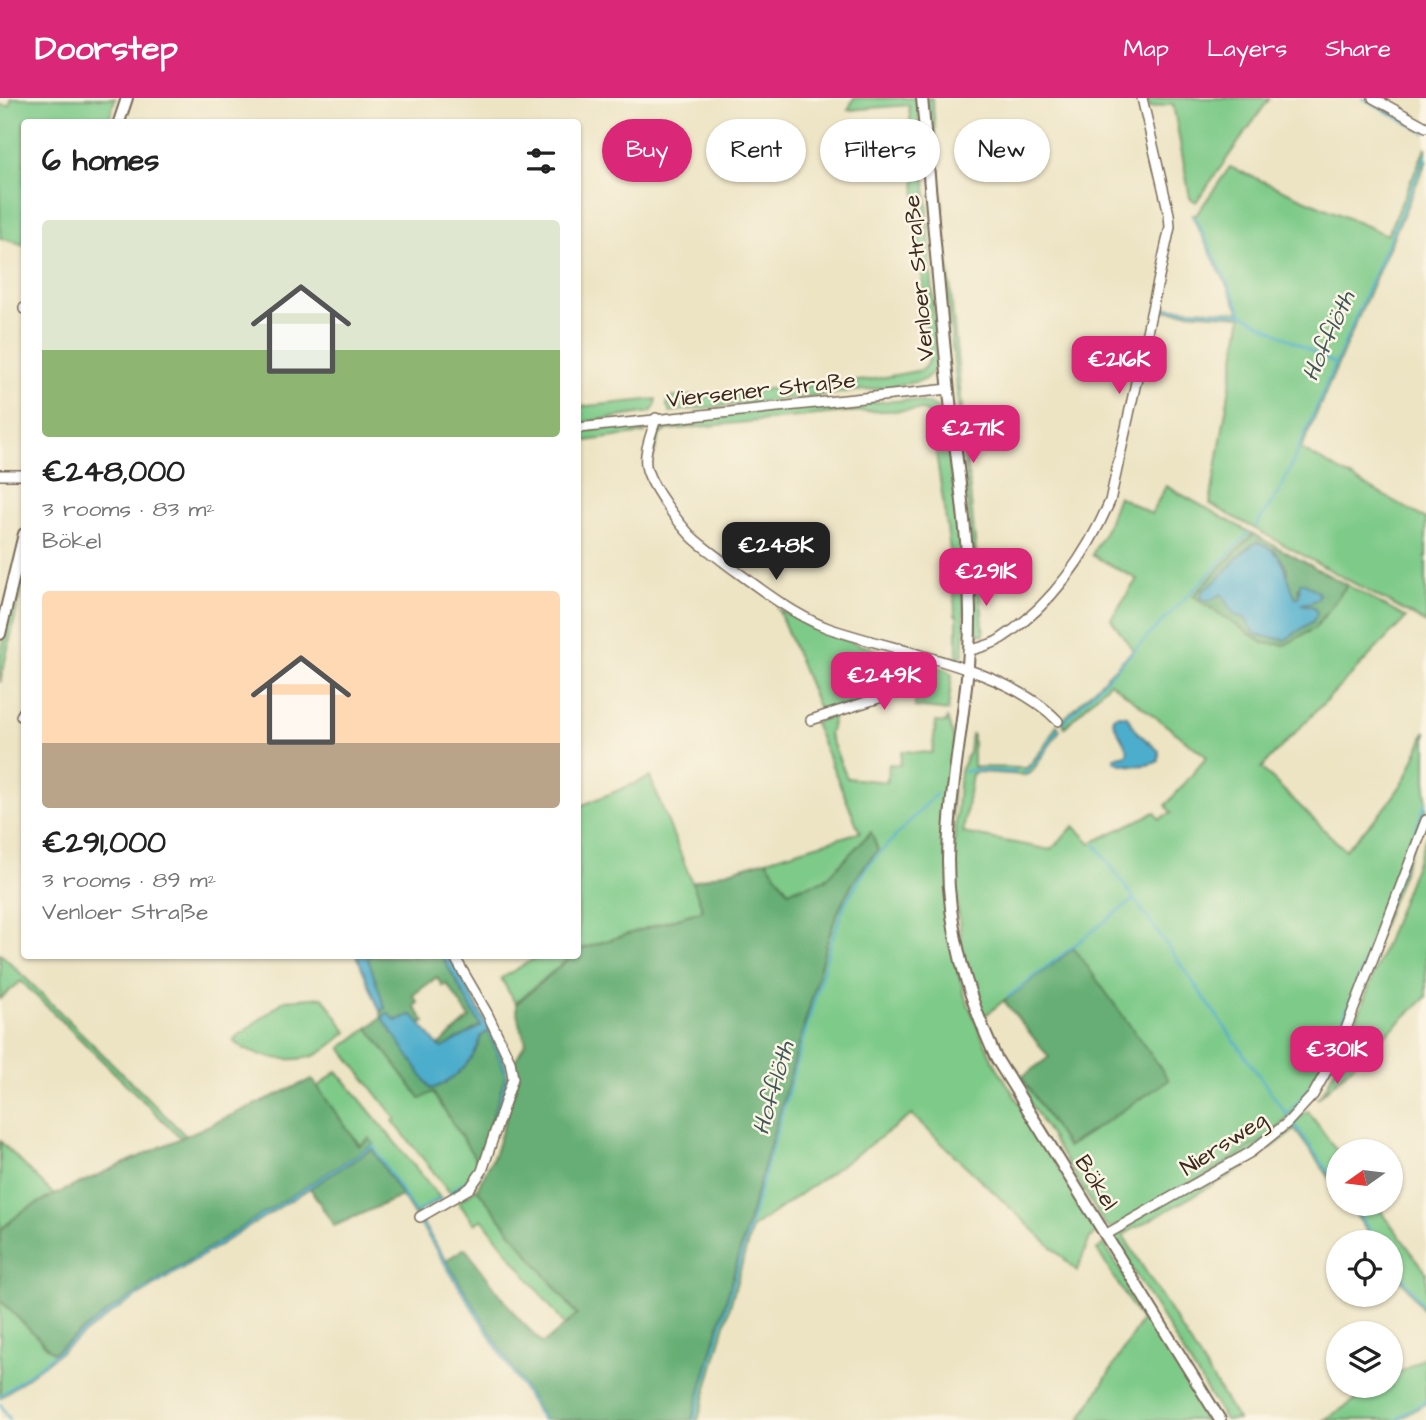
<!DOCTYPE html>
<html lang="en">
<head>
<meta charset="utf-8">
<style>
  body { margin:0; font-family:"Architects Daughter",sans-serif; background:#f2f2f2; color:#222; height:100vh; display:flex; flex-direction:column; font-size:26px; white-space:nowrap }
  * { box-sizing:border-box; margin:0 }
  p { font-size:23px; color:#767676 }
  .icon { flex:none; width:38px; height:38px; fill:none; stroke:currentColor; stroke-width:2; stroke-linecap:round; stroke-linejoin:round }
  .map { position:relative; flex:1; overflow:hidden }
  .panel { position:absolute; left:21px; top:21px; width:560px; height:840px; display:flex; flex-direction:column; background:#fff; border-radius:7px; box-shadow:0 2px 5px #0004 }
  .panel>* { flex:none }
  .guide { position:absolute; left:602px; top:21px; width:665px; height:63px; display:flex; gap:14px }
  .needle { width:46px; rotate:256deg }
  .tools { position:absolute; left:1326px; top:1041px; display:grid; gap:14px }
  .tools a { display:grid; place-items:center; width:77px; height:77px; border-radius:50%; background:#fff; box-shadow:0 2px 5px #0004; font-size:35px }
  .price { position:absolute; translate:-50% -60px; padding:0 16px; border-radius:14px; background:#db2777; color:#fff; font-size:23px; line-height:46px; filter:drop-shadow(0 2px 4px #0008) }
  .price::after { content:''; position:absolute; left:50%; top:42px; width:21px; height:16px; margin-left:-10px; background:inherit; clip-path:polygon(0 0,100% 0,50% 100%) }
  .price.current { background:#222; color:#fff }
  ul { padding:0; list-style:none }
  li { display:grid; align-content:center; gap:14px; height:371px; padding:0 21px }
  li span { display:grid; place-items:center; height:217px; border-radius:7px; color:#555 }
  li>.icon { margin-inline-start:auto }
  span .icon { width:126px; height:126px; fill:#fffc; stroke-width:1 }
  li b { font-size:30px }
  h2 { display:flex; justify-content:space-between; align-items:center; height:84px; padding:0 21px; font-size:30px }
  .tag { padding:0 24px; border-radius:32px; background:#fff; box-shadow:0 2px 5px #0004; font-size:24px; line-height:63px }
  .tag.current { background:#db2777; color:#fff }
  header { display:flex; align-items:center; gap:42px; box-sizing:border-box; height:98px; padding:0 35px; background:#db2777; color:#fff }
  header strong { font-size:33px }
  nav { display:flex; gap:38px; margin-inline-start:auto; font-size:24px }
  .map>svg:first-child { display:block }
  .green { fill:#7eca89; stroke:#5c7a54; stroke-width:2 }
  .forest { fill:#66ae75; stroke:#506c4a; stroke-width:2; fill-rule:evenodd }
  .water { fill:#4dadcc; stroke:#446c75; stroke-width:2 }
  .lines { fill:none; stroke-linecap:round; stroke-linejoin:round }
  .stream { stroke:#4dadcc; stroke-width:2.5 }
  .minor-casing { stroke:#796b58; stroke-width:12 }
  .major-casing { stroke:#796b58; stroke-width:14 }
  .minor { stroke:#fff; stroke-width:9 }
  .major { stroke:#fff; stroke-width:10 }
  .labels { text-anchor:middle; stroke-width:5; stroke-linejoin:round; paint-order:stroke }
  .street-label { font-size:23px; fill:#3b2a1e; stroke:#fcf5e5 }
  .water-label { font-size:24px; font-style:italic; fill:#41585b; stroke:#fcf5e5 }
</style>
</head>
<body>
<header>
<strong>Doorstep</strong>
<nav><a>Map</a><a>Layers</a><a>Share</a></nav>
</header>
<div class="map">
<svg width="1426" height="1322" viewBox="0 0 1426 1322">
  <rect width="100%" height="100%" fill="#fcf5e5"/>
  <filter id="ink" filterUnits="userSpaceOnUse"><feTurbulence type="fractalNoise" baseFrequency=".0143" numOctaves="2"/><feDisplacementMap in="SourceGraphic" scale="14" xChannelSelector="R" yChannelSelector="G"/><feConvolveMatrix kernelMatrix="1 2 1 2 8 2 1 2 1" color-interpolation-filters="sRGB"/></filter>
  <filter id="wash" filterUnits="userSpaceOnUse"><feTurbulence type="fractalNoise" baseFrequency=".00686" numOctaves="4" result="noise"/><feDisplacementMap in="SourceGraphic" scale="28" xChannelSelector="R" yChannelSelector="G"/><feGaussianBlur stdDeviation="1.57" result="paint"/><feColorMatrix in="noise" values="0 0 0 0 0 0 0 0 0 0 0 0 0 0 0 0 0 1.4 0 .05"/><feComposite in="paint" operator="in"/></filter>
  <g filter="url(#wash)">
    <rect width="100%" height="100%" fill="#ede4c4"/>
    <g class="green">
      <path d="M11,0H115L109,24H24V147L0,140V7L10,8Z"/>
      <path d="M854,0H917L927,101L937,270L924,282L891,289L670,314L667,308L668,300L869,282L922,272L929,263L909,7L848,12Z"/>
      <path d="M927,0H932L984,537L977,535L974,526L975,498L964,365Z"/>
      <path d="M1147,0H1270L1196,104L1190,100L1173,6L1149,10Z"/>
      <path d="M1426,49V64L1301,351L1426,421V525L1210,406L1242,218L1159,212V209L1240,214L1192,117H1196L1230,69L1387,137Z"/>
      <path d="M656,301V307L651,314L578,325V309Z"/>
      <path d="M908,302L931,306L943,314C952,392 967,468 964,546L963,556L957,562V517H955C953,450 939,384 931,318L924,312L847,314L668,332L660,336L651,365L656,334L667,323L772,312Z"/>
      <path d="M638,326L645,335L578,344V334Z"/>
      <path d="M1166,388L1253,436L1193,498L1315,530L1347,487L1406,520L1261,670L1345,752L1386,709L1406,680L1426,633V713L1337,946L1317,985L1299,1009L1261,1046L1111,1130L1105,1127L1010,972L1016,969L1067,1049L1168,982L1007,900L987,916L980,917L962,850L953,760L960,673L969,654L971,636L973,637V669L1027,670L1041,653L1057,627L1060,632L1031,675L1026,677L977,674L972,676L963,735L1051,752L1074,728L1091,745L1155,714L1159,721L1171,715L1166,707L1207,659L1110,584L1065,629L1062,623L1133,552L1111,521L1137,481L1092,457L1106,431L1118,398L1151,416Z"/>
      <path d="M24,456V480L0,585V559Z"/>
      <path d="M778,511C817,534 851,545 895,557L886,595L821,616Z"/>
      <path d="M908,559L947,572L952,577L948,613L915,609L916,591L893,589L898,565Z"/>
      <path d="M834,618L829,637L847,680L887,684L889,666L900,667L902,653L932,655L936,624L946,625L947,619L954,642L948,821L954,856L964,896L992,961L1098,1134L1090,1140L1077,1173L912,1017L752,1130L698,1322H692L814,893C827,838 838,795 878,752L870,735L825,782L788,793L766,762L860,734L814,625Z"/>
      <path d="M650,679L703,812L578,852V709Z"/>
      <path d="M1426,739V899L1317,1001L1326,989L1346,949Z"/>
      <path d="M0,855L186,1038L181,1040L21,883L0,901Z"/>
      <path d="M539,858H572L515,905L501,880Z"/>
      <path d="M323,899L347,934C338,942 327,952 316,957C291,966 251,960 233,942L285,902Z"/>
      <path d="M368,930L421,1001L432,993L478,1064L506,976L488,934L490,932C498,949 510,967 507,986L479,1070L470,1083L451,1096L393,1023L396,1021L341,950Z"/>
      <path d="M337,973L441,1101L417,1115L416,1120L372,1051L113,1214L0,1300V1202L54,1255L112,1211L373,1046L370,1040L360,1047L317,990Z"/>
      <path d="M1308,1013L1339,1056V1093L1295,1032L1247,1068L1123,1137L1238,1322H1225L1115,1143L1116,1136L1120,1131Z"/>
      <path d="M0,1043L54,1097L23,1113L0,1132Z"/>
      <path d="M477,1091L577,1217L565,1227L482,1121L475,1126L458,1104Z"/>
      <path d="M1348,1106H1376L1426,1174V1216L1391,1167V1144H1375Z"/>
      <path d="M422,1124L544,1322H542L420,1126Z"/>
      <path d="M1104,1146L1214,1322H1080L1141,1223L1097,1152Z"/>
      <path d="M1426,1258V1305L1399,1322H1324L1378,1288H1391V1280Z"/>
    </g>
    <g class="forest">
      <path d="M1253,436L1347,487L1315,530L1285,547L1263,545L1193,498ZM1274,451L1287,470V483L1296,501L1299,498L1298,489L1301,506L1285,542L1245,520L1235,517L1222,496L1203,492Z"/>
      <path d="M871,734L878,752C839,794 827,839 814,893L692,1322H544L446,1162L465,1150L518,1220L543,1246L577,1217L477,1091L495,1055L516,988L518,979L515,963L526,944L519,925L516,906L572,858H578V852L703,812L692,784L766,762L788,793L825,782Z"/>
      <path d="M1074,850L1169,982L1067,1049L1022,979L1049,959L1004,903Z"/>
      <path d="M367,858H442L481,927L443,950L438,948L470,920L447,886L442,888L437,879L413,897L418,905L414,908L425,924L421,926L410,917L395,923L431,991L481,938L488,934L506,976L478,1065L433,994L421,1001L368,930L382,919L380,913L385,910Z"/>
      <path d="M312,981L359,1048L370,1041L374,1046L112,1211L53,1255L0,1202V1132L23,1113L54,1097Z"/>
      <path d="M372,1051L402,1098L334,1128L310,1090Z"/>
    </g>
    <g class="water">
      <path d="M1258,444C1289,457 1283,474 1296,500L1299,498L1300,485H1305L1319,495L1318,500L1312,504L1301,506L1314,509L1317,515L1313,523L1285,542L1256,537L1245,520L1235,517L1222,496L1208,503L1201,500L1203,492C1225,481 1236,454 1258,444Z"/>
      <path d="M1119,617L1127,618L1136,633L1159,653V663C1147,669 1126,669 1114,663V660L1126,657L1128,652L1113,624L1114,619Z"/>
      <path d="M357,858H367L385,910L380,913Z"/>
      <path d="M442,858H450L490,932L481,938C476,961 454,984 431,991L382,919L388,915L396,923L410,917L414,918L438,948L443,950L481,928Z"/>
    </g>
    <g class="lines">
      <g class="stream">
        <path d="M1362,0L1426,35"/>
        <path d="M1194,118L1243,216L1335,266"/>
        <path d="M1160,210L1243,216"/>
        <path d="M1256,428L1282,389L1426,57"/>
        <path d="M1064,624L1249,435"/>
        <path d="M964,674L971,672L1016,674"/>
        <path d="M1023,674H1027L1045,652L1058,630"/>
        <path d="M1096,747L1287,1017L1315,983L1334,945L1426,705"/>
        <path d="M1008,899L1134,801"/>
        <path d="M490,935L507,976L492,1030"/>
        <path d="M1295,1027L1339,1089"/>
        <path d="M450,1094L469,1081L483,1057"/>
        <path d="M1351,1106L1378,1144"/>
        <path d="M421,1125L543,1322"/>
        <path d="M1391,1163L1426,1212"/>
        <path d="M0,1298L112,1213L373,1048L415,1115L440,1100"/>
        <path d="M0,1306L10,1322"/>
        <path d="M694,1322L831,844L845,805L869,766L936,696"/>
        <path d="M1396,1322L1426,1303"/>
      </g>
    </g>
  </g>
  <g filter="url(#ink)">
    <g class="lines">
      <defs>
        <g id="minor">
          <path d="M1373,0L1426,29"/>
          <path d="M24,210V211"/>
          <path d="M656,320C652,335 642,356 647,372C653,391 678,424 691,438C701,448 714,456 725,465C755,487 793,517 828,530C897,554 1008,570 1058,623"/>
          <path d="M578,330L949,291"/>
          <path d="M0,377H24"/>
          <path d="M968,553C978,550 991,547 999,542C1050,509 1086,458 1110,403L1170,129L1169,116L1142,0"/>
          <path d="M21,618L24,613"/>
          <path d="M811,622L888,597L899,550"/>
          <path d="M420,1119L470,1090L482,1073L513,980L510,963L487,915L454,858"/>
          <path d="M1105,1137L1251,1054L1287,1025L1313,997L1338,952L1426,722"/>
        </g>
        <g id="major">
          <path d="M922,0C931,98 939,196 949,294C957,368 969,441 970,515C971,598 949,679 948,762C948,834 967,896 996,960L1220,1322"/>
          <path d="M119,24L127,0"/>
          <path d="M0,536L24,436"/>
        </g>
      </defs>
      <use href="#minor" class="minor-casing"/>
      <use href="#major" class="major-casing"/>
      <use href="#minor" class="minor"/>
      <use href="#major" class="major"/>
    </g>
  </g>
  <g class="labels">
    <g class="street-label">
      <text transform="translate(918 180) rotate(-95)" y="8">Venloer Straße</text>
      <text transform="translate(761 291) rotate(-6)" y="8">Viersener Straße</text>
      <text transform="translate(1223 1045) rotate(-33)" y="8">Niersweg</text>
      <text transform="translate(1097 1084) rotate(58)" y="8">Bökel</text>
    </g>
    <g class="water-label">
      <text transform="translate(1328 238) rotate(-66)" y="8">Hofflöth</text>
      <text transform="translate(773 990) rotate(-74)" y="8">Hofflöth</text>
    </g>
  </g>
</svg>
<div class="tools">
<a><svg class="needle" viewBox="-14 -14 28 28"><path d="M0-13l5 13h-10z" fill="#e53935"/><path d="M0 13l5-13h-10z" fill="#767676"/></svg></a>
<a><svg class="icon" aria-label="locate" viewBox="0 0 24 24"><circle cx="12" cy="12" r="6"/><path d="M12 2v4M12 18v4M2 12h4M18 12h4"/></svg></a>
<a><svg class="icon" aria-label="layers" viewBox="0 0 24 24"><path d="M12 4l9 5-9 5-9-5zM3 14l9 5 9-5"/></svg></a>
</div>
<b class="price" style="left:1119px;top:298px">€216K</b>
<b class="price" style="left:973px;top:367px">€271K</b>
<b class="price current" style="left:776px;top:484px">€248K</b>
<b class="price" style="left:986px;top:510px">€291K</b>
<b class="price" style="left:884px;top:614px">€249K</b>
<b class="price" style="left:1337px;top:988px">€301K</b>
<div class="guide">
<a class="tag current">Buy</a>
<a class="tag">Rent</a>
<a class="tag">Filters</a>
<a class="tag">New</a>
</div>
<section class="panel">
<h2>6 homes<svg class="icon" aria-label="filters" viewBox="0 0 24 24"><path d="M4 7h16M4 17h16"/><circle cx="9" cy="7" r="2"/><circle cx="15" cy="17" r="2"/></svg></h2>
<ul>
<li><span style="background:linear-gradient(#dfe7d0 60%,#8fb573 0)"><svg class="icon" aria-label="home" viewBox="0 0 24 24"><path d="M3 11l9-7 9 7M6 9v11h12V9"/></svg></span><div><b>€248,000</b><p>3 rooms · 83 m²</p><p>Bökel</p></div></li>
<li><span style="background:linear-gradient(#ffd9b3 70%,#b9a48a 0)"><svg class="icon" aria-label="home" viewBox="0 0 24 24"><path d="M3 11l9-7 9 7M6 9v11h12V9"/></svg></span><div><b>€291,000</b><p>3 rooms · 89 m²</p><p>Venloer Straße</p></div></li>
</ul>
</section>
</div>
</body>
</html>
